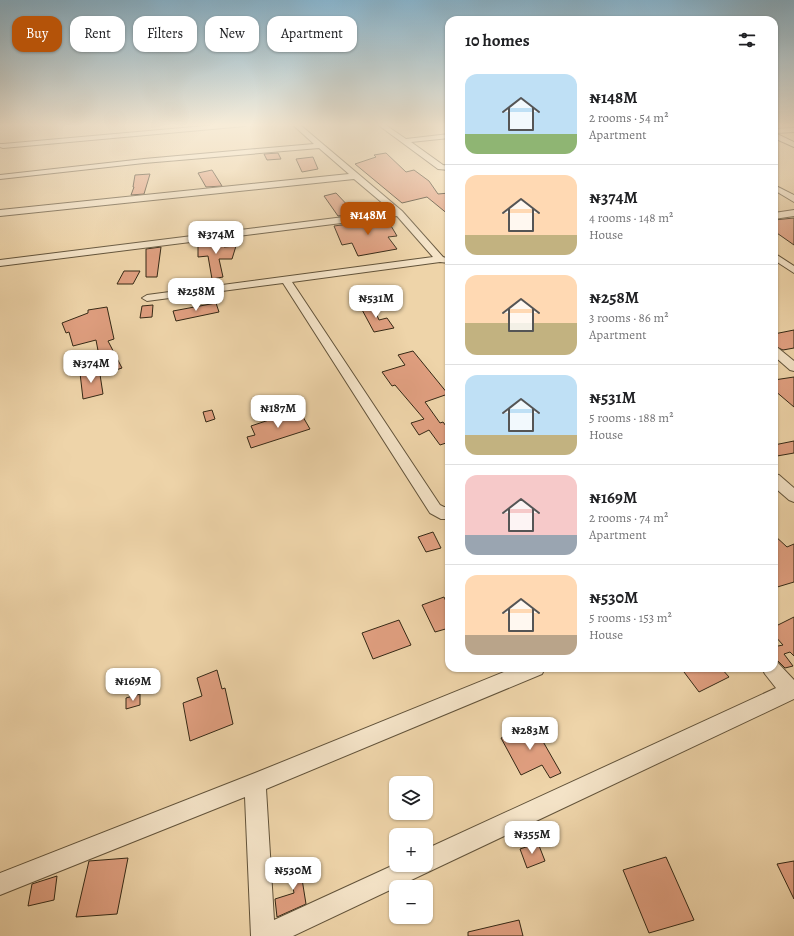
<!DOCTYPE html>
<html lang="en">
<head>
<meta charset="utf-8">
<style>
  body { margin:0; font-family:Alegreya,serif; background:#f2f2f2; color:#202124; height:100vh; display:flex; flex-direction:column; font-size:15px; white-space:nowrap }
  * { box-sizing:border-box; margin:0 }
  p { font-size:13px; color:#757577 }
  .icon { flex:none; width:22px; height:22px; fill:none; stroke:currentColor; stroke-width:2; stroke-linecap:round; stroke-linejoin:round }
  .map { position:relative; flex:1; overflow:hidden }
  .drawer { position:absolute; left:445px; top:16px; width:333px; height:656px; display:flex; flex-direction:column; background:#fff; border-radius:12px; box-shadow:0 1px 3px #0004 }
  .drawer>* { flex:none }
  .hud { position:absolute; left:12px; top:16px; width:373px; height:36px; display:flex; gap:8px }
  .buttons { position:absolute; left:389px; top:776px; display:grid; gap:8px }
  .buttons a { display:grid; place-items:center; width:44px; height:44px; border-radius:8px; background:#fff; box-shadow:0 1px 3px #0004; font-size:20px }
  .price { position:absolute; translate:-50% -34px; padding:0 9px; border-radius:8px; background:#fff; color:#222; font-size:13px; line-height:26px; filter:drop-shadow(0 1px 2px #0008) }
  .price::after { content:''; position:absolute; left:50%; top:24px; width:12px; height:9px; margin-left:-6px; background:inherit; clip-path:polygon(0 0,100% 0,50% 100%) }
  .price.on { background:#b45309; color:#fff }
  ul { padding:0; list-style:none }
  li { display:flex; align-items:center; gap:12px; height:100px; padding:0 20px }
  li+li { border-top:1px solid #e0e0e0 }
  li span { display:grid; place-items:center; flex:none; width:112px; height:80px; border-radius:12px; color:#555 }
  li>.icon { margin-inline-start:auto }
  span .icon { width:48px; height:48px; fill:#fffc; stroke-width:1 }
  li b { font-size:17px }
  h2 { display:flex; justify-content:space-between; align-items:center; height:48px; padding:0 20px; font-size:17px }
  .tag { padding:0 14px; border-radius:12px; background:#fff; box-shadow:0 1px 3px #0004; font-size:14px; line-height:36px }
  .tag.on { background:#b45309; color:#fff }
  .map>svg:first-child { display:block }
  .building { fill:#e09f80; stroke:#342815 }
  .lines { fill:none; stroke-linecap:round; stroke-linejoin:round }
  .street-casing { stroke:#62533a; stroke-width:2 }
  .street { fill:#f4e3c7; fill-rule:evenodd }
</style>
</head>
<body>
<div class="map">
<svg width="794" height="936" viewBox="0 0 794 936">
  <rect width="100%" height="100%" fill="#eed4a9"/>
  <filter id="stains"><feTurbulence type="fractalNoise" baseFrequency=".005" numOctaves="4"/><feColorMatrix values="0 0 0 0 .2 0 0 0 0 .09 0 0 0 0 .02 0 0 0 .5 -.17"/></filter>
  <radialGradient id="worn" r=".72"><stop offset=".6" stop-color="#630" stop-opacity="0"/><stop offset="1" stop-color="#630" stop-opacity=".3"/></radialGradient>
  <g class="building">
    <path d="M278,153L281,159L267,160L264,154Z"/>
    <path d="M386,153L406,172L414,170L429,181L438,194L449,193V215L427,197L402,203L355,164L376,157L374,155Z"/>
    <path d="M313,157L318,169L302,172L296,159Z"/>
    <path d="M212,170L222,186L206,187L198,173Z"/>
    <path d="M150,174L144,194L131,195L134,187H133L135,175Z"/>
    <path d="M336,193L352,210L363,208L367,213L338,216L324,196Z"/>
    <path d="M794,218V245L774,231V220Z"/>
    <path d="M387,219L397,236L388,237L397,249L358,256L352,243L342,245L334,226Z"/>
    <path d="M216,240H226L224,247L236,246L232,259H219L223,277L212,279L208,256L198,257V243Z"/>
    <path d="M161,247L157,277H146V249Z"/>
    <path d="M124,271H140L133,284H117Z"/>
    <path d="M216,303L219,312L176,321L173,311Z"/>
    <path d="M372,304L379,320L387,318L394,328L374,332L360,306Z"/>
    <path d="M153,305L152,317L140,318L142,306Z"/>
    <path d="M107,307L114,339L108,341L122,368L103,374L97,362L100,361L96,340L73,346L69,332L66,333L62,323L88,313V310Z"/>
    <path d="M794,330V348L783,350L774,346V334Z"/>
    <path d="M413,351L448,394L425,402L440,423L443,422L449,430V442L440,445L429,430L419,435L411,423L424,419L395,385L392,386L382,372L405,365L398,355Z"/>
    <path d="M99,368L103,394L83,399L80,373Z"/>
    <path d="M794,377V407L774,390V380Z"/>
    <path d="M212,410L215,419L206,422L203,412Z"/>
    <path d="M299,410L310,429L251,448L247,437L255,435L251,426Z"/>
    <path d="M794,441V453L777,456L774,453V445Z"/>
    <path d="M433,532L441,548L426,552L418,537Z"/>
    <path d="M774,535L787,547L794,544V582L774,588Z"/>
    <path d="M444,597L449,608V628L435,632L422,605Z"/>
    <path d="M794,617V656L790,652L784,654L793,666L785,668L778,661L774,660V642L778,646L783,645L774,635V627Z"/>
    <path d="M399,620L411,645L373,659L362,633Z"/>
    <path d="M681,668H721L729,677L699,692Z"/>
    <path d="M217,670L222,689L225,688L233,724L190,741L183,703L202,696L197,678Z"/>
    <path d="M140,694V705L126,709V698Z"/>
    <path d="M533,724L561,773L550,778L542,765L521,775L501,738Z"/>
    <path d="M538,843L545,861L527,868L520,849Z"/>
    <path d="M666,857L694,920L649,933L623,870Z"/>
    <path d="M128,858L117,914L76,917L89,861Z"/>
    <path d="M304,860L307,876L302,879L306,904L277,917L275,899L294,893L289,866Z"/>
    <path d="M794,861V899L777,864Z"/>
    <path d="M57,876L54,900L28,906L32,884Z"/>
    <path d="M519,920L523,936H468V932Z"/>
  </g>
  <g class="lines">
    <defs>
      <g id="street">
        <path d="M227,124H248L245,126L3,148L0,147V144H3Z"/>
        <path d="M292,124H299L402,211L443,257L449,259V263L440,262L292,282L440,505L444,507H449V519H441L430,513L283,283L147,301L142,298L147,295L433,257L397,216L0,266V260L392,211L354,179L0,216V210L349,174L319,148L144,163L0,179V175L144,159L314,144Z"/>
        <path d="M377,124H384L406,139L449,134V138L411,142L443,165L449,166V170L438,169Z"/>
        <path d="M794,128V132L775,133L794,142V147L774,138V129Z"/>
        <path d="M774,185L794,195V202L774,190Z"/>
        <path d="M794,210V216L774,219V213Z"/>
        <path d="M774,253L794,266V273L774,260Z"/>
        <path d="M774,347L778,348L794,361V371L790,370L774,356Z"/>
        <path d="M774,474L779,475L794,488V502L789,500L774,487Z"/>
        <path d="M774,661L777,662L794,680V699L293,936H251L245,797L0,895V873L255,773L514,668H545L542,674L266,789L274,920L396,864V865H426V849L776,688L765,674L762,668H774Z"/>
      </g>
    </defs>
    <use href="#street" class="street-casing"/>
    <use href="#street" class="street"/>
  </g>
  <linearGradient id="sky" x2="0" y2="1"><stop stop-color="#88b6d0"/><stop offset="0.49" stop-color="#f7ecd8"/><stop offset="1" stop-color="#f7ecd8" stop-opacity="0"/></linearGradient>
  <rect width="794" height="255" fill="url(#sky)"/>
  <rect width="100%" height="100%" filter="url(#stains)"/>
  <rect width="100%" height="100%" fill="url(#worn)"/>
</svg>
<div class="buttons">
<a><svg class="icon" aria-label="layers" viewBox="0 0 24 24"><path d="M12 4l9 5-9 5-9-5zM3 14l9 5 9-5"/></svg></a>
<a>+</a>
<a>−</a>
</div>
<b class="price on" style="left:368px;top:236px">₦148M</b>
<b class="price" style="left:216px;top:255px">₦374M</b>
<b class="price" style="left:196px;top:312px">₦258M</b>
<b class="price" style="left:376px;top:319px">₦531M</b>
<b class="price" style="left:91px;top:384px">₦374M</b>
<b class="price" style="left:278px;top:429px">₦187M</b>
<b class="price" style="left:133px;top:702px">₦169M</b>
<b class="price" style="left:530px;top:751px">₦283M</b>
<b class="price" style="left:532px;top:855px">₦355M</b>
<b class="price" style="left:293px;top:891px">₦530M</b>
<div class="hud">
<a class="tag on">Buy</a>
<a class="tag">Rent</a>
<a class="tag">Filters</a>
<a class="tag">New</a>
<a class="tag">Apartment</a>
</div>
<section class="drawer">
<h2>10 homes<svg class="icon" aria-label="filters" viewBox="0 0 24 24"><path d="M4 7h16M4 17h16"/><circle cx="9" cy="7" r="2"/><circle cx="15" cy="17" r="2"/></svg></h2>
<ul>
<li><span style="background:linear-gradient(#bfe0f5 75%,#8fb573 0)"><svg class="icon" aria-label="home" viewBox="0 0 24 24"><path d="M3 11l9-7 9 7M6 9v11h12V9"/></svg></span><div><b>₦148M</b><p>2 rooms · 54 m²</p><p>Apartment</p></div></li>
<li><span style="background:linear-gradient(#ffd9b3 75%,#c2b280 0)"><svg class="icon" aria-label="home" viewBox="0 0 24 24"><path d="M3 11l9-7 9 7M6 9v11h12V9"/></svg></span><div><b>₦374M</b><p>4 rooms · 148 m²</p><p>House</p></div></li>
<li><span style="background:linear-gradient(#ffd9b3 60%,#c2b280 0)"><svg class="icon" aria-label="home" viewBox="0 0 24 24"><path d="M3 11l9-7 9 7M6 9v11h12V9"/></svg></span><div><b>₦258M</b><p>3 rooms · 86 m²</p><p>Apartment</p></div></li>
<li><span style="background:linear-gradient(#bfe0f5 75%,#c2b280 0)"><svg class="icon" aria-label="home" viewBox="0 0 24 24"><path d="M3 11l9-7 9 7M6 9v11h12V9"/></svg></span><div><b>₦531M</b><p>5 rooms · 188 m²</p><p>House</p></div></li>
<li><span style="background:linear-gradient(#f6c9c9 75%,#9aa5b1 0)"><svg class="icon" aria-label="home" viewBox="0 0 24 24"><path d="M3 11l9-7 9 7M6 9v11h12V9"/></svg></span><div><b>₦169M</b><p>2 rooms · 74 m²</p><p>Apartment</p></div></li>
<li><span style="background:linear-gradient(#ffd9b3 75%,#b9a48a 0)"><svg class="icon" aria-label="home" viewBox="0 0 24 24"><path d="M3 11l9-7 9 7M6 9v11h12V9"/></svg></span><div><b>₦530M</b><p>5 rooms · 153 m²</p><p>House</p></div></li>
</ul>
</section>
</div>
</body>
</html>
